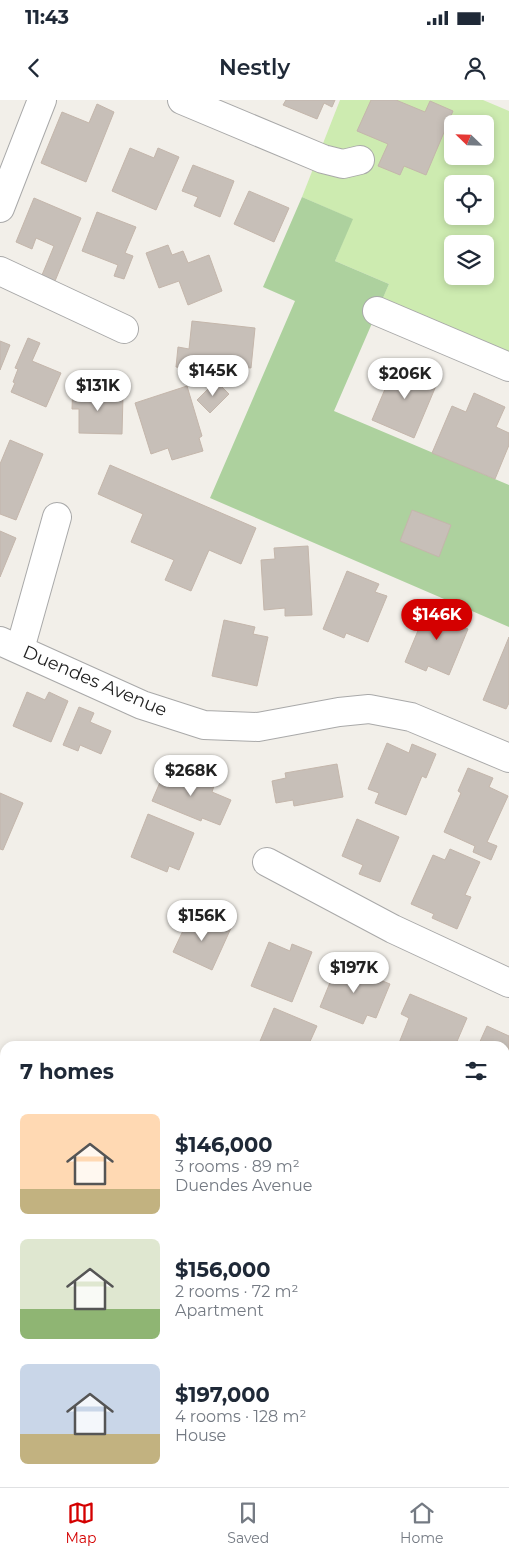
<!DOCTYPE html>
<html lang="en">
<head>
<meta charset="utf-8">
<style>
  body { margin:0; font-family:Montserrat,sans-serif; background:#f6f6f7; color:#1f2937; height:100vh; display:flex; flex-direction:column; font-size:19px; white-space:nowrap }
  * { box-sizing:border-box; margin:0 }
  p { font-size:16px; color:#747a83 }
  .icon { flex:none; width:28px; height:28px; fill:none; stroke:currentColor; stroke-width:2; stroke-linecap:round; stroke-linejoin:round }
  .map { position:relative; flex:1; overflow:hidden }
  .sheet { position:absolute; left:0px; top:941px; width:510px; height:446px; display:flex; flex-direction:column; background:#fff; border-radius:15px 15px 0 0; box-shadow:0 2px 8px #0003 }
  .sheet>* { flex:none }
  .needle { width:32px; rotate:293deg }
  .controls { position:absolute; left:444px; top:15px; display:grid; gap:10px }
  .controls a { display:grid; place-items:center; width:50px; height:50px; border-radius:8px; background:#fff; box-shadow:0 2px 8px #0003; font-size:25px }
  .price { position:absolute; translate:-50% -42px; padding:0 11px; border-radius:18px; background:#fff; color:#222; font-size:16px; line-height:32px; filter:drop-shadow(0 1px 2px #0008) }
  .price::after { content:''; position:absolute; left:50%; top:30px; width:15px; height:11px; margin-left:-8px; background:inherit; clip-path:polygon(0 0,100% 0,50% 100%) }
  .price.selected { background:#d40000; color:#fff }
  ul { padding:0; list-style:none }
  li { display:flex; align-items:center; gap:15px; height:125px; padding:0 20px }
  li span { display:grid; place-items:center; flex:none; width:140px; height:100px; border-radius:8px; color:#555 }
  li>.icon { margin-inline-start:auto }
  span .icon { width:60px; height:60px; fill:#fffc; stroke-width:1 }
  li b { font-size:21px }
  h2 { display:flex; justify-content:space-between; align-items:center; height:60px; padding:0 20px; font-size:21px }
  .status { display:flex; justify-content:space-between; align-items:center; height:35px; padding:0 25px; background:#fff; direction:ltr }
  .status svg { height:14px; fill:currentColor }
  header { display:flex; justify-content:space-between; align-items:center; height:65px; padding:0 20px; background:#fff; font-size:22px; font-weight:600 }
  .tabs { display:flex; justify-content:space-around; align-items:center; height:70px; border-top:1px solid #e0e1e3; background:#fff; font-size:14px; color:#747a83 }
  .tabs a { display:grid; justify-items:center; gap:2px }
  .tabs .selected { color:#d40000 }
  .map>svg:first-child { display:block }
  .grass { fill:#cdebb0; fill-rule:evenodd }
  .forest { fill:#add19e }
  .building { fill:#c7bfb8; stroke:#c4b6ab }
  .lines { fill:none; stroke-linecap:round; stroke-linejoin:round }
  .minor-casing { stroke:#a9a9a9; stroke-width:30 }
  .minor { stroke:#fff; stroke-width:28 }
  .labels { text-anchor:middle; stroke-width:4.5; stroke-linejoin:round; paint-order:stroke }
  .street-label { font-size:18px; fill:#222; stroke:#fff }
</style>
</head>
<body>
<div class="status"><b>11:43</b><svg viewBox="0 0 49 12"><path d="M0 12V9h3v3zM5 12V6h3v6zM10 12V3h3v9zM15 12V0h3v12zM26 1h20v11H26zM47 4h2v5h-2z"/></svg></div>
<header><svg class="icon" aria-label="back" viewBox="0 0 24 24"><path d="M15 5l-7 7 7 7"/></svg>Nestly<svg class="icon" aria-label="person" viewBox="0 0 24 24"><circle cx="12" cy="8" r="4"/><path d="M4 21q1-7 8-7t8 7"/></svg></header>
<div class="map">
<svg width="509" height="1387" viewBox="0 0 509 1387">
  <rect width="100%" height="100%" fill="#f2efe9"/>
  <path class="grass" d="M340,0H483L509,11V267L377,211L389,184L335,161L352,119L302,97ZM452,24H485V56H452ZM452,84H485V116H452ZM452,144H485V176H452Z"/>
  <g class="forest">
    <path d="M302,97L353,119L335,161L389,184L334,311L509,385V527L210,398L295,201L263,187Z"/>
    <path d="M5,993V1382H359L363,1387H0V994Z"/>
    <path d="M505,1248L509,1250V1387H450L447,1383L505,1382Z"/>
  </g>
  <g class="building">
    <path d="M286,0H335L332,7L324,3L317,19L283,5Z"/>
    <path d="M371,0H396L425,12L430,1L453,11L426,75L404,66L400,75L378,66L388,44L357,31Z"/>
    <path d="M97,4L114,12L86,82L41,63L62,12L89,23Z"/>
    <path d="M130,48L154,58L158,48L179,57L156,110L112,91Z"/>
    <path d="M193,65L234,81L220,117L194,106L198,97L182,91Z"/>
    <path d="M249,91L289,108L274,142L234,124Z"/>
    <path d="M34,98L81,118L55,181L42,175L54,146L36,138L32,149L16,142Z"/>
    <path d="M97,112L136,127L125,153L133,156L124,179L114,176L118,165L82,151Z"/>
    <path d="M168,145L172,155L183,151L188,163L209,155L222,191L188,205L179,181L159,188L146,153Z"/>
    <path d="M192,221L255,228L251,268L218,265L217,279L198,276L199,270L176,267L178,247L189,249Z"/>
    <path d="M28,238L40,243L32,261L61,273L46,307L11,292L15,283L13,282L18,269L15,268Z"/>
    <path d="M0,241L10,245L0,270Z"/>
    <path d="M396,263L438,281L414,338L372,320Z"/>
    <path d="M216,281L229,294L210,313L197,300Z"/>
    <path d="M73,283H84V296H123L122,334L79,333V309H72Z"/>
    <path d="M187,286L202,336L199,338L203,351L172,360L168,348L151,354L135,303Z"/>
    <path d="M474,293L505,307L496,327L509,333V345L495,379L432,353L452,306L466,312Z"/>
    <path d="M10,340L43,354L16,420L0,414V364Z"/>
    <path d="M110,365L256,428L241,464L209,450L191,491L165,480L174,460L131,442L143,414L98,394Z"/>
    <path d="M412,410L451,425L439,457L400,441Z"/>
    <path d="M0,431L16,438L0,477Z"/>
    <path d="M308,446L312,515L285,516V508L264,510L261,460L275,459L274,448Z"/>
    <path d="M347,471L379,484L375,492L387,496L368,542L346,533L344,538L323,529Z"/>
    <path d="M429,504L460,517L457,524L468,529L449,575L428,566L426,571L405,562Z"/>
    <path d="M224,520L255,527L253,534L268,537L257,586L212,576Z"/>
    <path d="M509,537V603L506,609L483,600Z"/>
    <path d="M27,592L45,600L49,592L68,601L51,642L13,626Z"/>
    <path d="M79,607L94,613L90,622L111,631L101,654L80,645L78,651L63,645Z"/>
    <path d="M387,643L409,653L412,644L436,654L426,678L422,676L406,715L375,703L379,693L368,689Z"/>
    <path d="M337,664L343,697L294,706L293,700L276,703L272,681L286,678L285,673Z"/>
    <path d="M167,666L214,686L212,692L231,700L220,725L202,718L201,721L152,701Z"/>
    <path d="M468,668L493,678L489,687L508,696L487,742L497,746L491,760L473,752L475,746L444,732L461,693L458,691Z"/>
    <path d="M0,693L23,703L3,750L0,749Z"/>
    <path d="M148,714L194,733L179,770L169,766L167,772L131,757Z"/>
    <path d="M357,719L399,737L380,782L359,774L363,765L342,756Z"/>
    <path d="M450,749L480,762L465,795L471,797L457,829L432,818L434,814L411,804L433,755L445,760Z"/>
    <path d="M189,818L210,827L214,819L231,828L212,870L173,852Z"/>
    <path d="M269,842L290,851L292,844L312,852L292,902L251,886Z"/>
    <path d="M338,863L390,884L376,918L367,915L363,924L320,907Z"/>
    <path d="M410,894L467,918L455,946H443L430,941L428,946H407L399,943L409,918L401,914Z"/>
    <path d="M274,908L317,926L308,946H258Z"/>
    <path d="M487,926L509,936L508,985L505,983V946H478Z"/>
    <path d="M509,1269V1316L505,1315V1278Z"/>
  </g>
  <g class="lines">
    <defs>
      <g id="minor">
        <path d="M182,0L323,59L343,64L360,60"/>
        <path d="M0,108L42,0"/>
        <path d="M0,171L124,229"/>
        <path d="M377,211L509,267"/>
        <path d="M0,541L142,605L204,625L258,627L339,612L369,609L411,617L509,658"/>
        <path d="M20,549L57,417"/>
        <path d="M267,762L393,829L509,883"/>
        <path d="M505,1229L509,1230"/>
      </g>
    </defs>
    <use href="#minor" class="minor-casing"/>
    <use href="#minor" class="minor"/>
  </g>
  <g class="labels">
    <g class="street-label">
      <text transform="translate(95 581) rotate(23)" y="6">Duendes Avenue</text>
    </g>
  </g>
</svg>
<div class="controls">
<a><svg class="needle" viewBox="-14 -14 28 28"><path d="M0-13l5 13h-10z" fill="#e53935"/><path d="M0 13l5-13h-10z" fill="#747a83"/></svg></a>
<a><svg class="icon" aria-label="locate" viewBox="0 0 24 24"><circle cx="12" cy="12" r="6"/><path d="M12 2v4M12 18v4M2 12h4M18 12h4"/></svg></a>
<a><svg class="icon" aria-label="layers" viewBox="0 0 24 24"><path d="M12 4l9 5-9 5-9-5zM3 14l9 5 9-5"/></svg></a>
</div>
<b class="price" style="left:213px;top:297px">$145K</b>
<b class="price" style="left:405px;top:300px">$206K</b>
<b class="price" style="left:98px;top:312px">$131K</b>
<b class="price selected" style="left:437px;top:541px">$146K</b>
<b class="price" style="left:191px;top:697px">$268K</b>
<b class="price" style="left:202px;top:842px">$156K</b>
<b class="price" style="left:354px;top:894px">$197K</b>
<section class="sheet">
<h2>7 homes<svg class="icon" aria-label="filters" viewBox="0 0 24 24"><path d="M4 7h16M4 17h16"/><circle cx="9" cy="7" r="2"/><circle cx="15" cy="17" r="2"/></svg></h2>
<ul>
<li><span style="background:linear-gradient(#ffd9b3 75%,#c2b280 0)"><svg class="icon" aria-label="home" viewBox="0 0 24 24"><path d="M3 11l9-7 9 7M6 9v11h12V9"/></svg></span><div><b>$146,000</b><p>3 rooms · 89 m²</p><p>Duendes Avenue</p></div></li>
<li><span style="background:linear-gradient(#dfe7d0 70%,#8fb573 0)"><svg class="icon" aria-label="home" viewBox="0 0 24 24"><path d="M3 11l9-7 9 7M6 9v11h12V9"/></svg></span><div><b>$156,000</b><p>2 rooms · 72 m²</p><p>Apartment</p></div></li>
<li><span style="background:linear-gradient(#c9d6e8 70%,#c2b280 0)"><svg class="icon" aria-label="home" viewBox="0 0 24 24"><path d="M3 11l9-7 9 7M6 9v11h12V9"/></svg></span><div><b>$197,000</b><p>4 rooms · 128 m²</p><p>House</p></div></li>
</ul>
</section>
</div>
<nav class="tabs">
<a class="selected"><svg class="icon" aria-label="map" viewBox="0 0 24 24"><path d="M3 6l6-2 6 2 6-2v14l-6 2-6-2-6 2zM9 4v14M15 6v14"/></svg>Map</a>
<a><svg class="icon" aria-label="saved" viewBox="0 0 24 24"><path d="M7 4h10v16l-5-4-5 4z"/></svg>Saved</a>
<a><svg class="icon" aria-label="home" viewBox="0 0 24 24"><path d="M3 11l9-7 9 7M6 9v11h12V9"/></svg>Home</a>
</nav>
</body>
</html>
